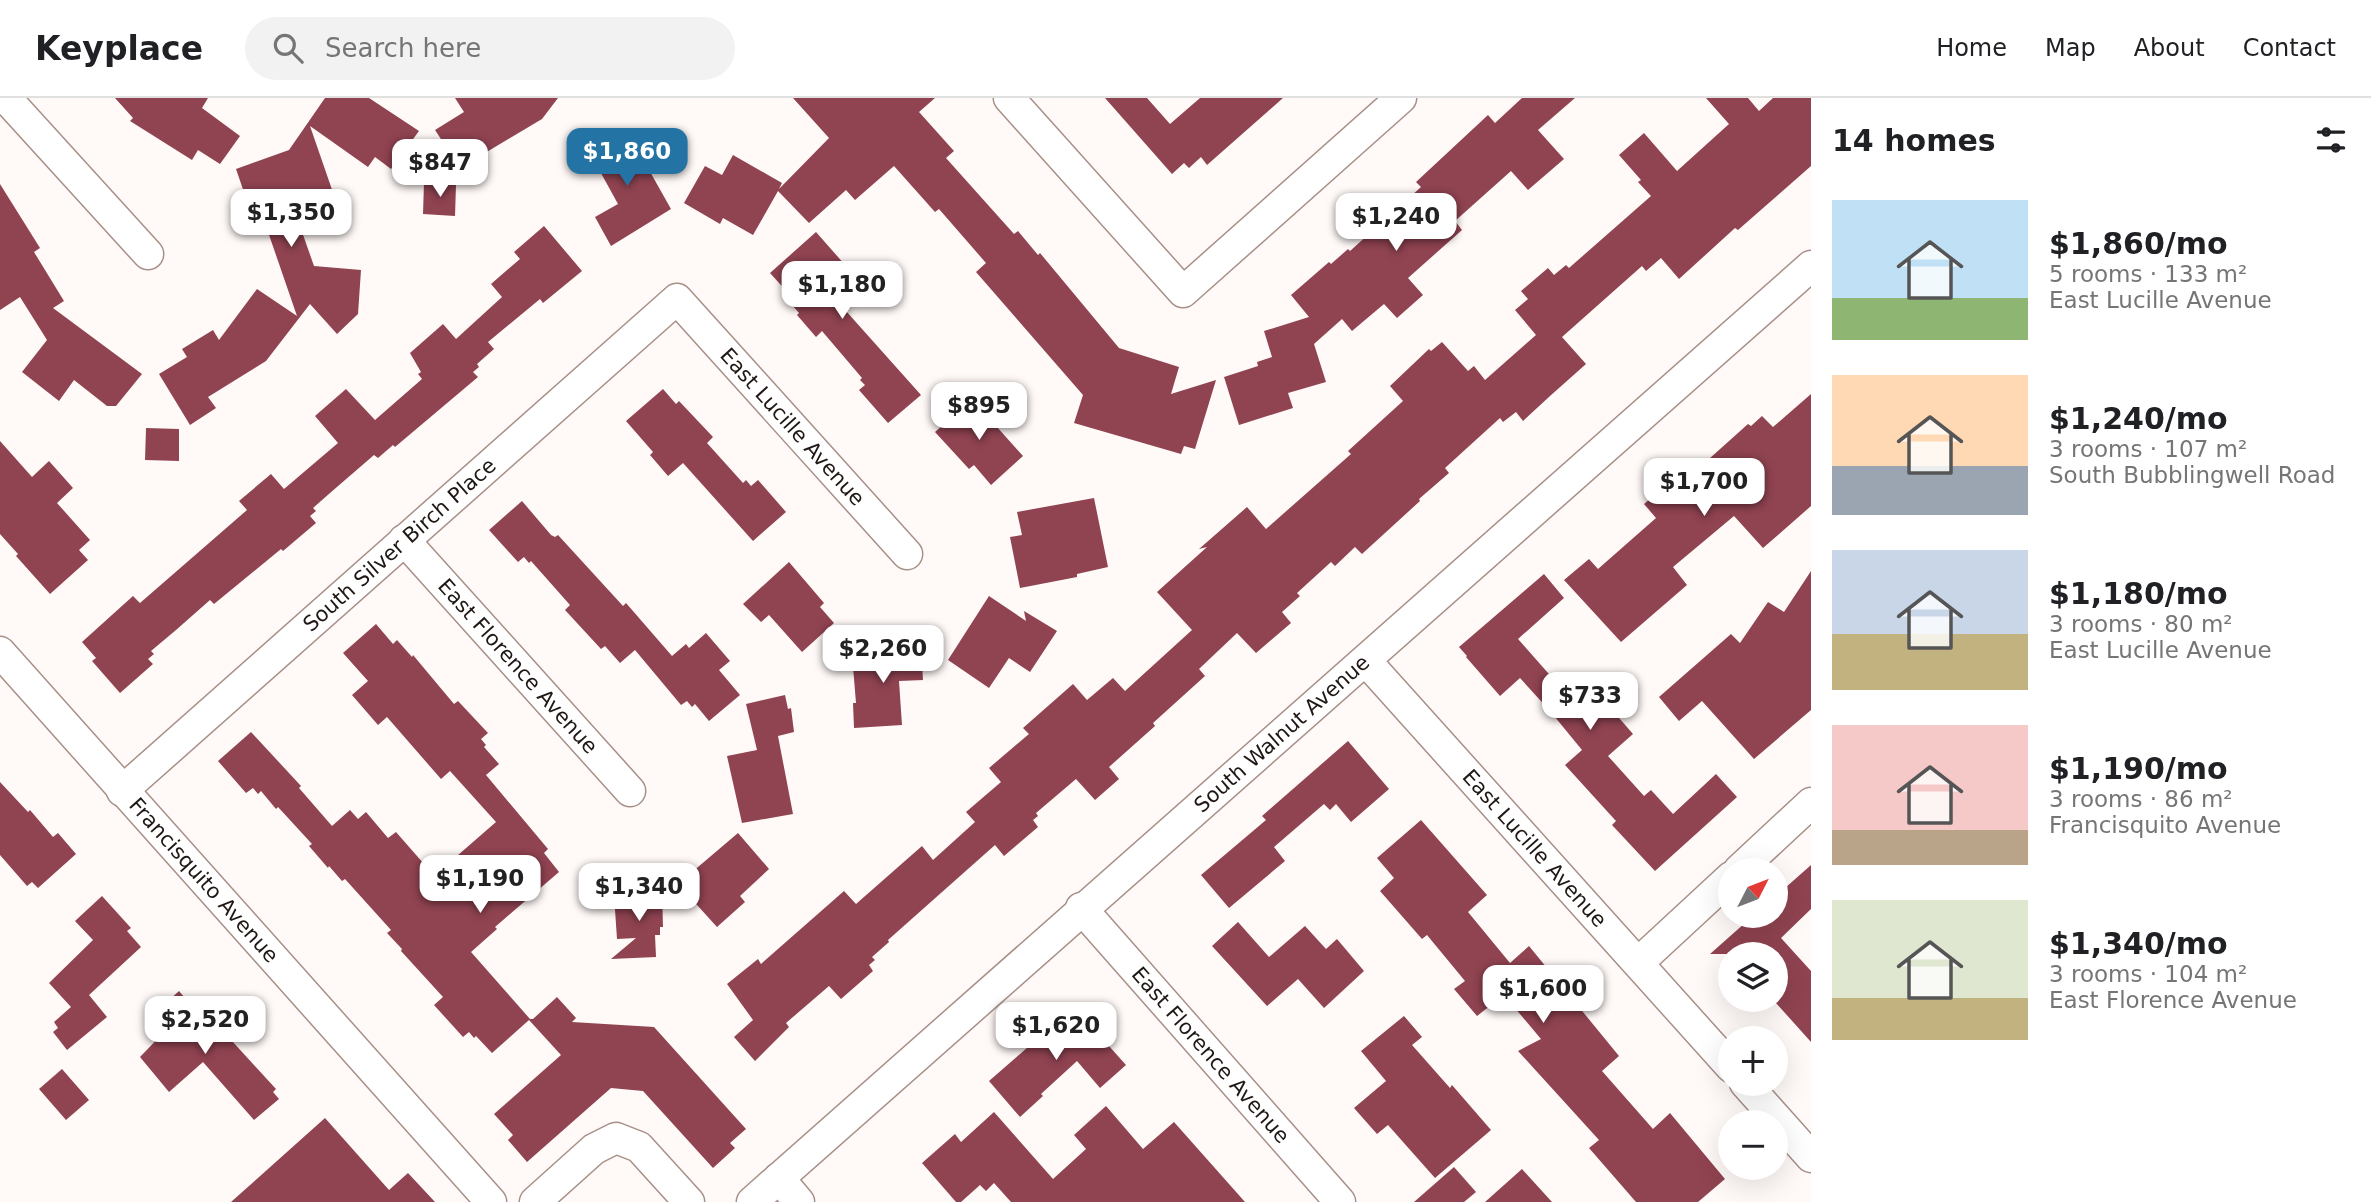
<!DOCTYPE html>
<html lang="en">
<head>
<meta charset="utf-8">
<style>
  body { margin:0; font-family:"DejaVu Sans",sans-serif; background:#f2f2f2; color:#202124; height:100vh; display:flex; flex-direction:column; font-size:26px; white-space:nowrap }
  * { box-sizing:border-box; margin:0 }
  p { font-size:23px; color:#757577 }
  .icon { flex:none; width:38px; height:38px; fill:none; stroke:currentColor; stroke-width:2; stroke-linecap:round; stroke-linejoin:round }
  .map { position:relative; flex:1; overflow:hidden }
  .sheet { display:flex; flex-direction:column; background:#fff; width:560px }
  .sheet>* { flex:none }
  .needle { width:46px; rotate:48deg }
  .controls { position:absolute; left:1718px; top:760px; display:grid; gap:14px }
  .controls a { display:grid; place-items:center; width:70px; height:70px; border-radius:50%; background:#fff; box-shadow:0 7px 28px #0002; font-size:35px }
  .price { position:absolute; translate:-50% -60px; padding:0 16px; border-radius:14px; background:#fff; color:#222; font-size:23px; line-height:46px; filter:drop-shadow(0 2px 4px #0008) }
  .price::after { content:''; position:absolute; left:50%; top:42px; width:21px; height:16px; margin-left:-10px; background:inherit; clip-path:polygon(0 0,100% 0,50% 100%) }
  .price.on { background:#2374a5; color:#fff }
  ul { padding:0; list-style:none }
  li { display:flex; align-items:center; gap:21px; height:175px; padding:0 21px }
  li span { display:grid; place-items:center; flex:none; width:196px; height:140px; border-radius:0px; color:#555 }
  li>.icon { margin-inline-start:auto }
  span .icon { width:84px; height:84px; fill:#fffc; stroke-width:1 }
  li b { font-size:30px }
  h2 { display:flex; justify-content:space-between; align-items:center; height:84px; padding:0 21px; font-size:30px }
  header { display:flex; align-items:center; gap:42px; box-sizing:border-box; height:98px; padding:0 35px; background:#fff; border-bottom:2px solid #e0e0e0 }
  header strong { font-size:33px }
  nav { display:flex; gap:38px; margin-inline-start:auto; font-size:24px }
  .search { width:490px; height:63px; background:#f2f2f2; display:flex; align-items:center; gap:18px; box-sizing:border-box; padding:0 24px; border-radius:38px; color:#757577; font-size:26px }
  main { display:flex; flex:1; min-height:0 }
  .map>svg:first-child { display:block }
  .building { fill:#904351 }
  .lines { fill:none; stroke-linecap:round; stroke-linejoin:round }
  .minor-casing { stroke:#a79087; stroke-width:33 }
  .minor { stroke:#fff; stroke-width:30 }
  .labels { text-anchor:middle; stroke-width:7; stroke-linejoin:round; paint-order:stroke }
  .street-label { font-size:21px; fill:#1f1714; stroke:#fff }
</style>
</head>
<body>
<header>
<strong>Keyplace</strong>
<div class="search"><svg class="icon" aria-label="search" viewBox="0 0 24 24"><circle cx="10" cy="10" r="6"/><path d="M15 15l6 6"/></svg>Search here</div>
<nav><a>Home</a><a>Map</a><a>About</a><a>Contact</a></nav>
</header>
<main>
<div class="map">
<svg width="1811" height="1104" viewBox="0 0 1811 1104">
  <rect width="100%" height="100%" fill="#fff9f7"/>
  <g class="building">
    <path d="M115,0H208L202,10L240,38L220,66L198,52L192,62L130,23L133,20Z"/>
    <path d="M325,0H369L419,33L391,71L375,59L368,69L310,28L338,109L334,111L336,118L301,131L314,168L361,172L358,216L337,236L310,206L266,263L208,299L216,310L190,327L159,276L187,259L182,251L213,232L219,242L257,191L297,218L257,102L248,106L236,71L289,52Z"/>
    <path d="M455,0H558L542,21L460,70L435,32L464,14Z"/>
    <path d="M793,0H935L919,14L954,53L946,60L1014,136L1018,133L1038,157L1040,155L1119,250L1179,269L1171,296L1216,282L1195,351L1184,348L1181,356L1074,325L1083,297L976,174L986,165L939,111L935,114L894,68L855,102L846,92L809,125L778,93L753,137L723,120L720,126L684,105L705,68L722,77L733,57L782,85L779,91L829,40Z"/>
    <path d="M1105,0H1147L1170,26L1200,0H1283L1207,67L1201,59L1189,70L1184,65L1172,76Z"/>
    <path d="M1522,0H1575L1538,32L1564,61L1528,92L1511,73L1455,123L1462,132L1408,180L1423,197L1397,220L1384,206L1352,233L1342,221L1314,246L1326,284L1288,295L1293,310L1239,327L1224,279L1258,268L1257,264L1272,259L1264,233L1309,219L1291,197L1329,164L1331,166L1348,151L1350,153L1421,89L1416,84L1488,17L1495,25Z"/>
    <path d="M1706,0H1748L1759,13L1773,0H1811V68L1738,132L1735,130L1679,181L1661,160L1646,173L1642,168L1562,239L1586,266L1550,298L1523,323L1516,314L1503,324L1500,320L1445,370L1449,375L1419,401L1420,403L1362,456L1355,449L1335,468L1331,464L1297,495L1300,498L1282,514L1291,525L1256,555L1237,535L1199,571L1205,578L1153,625L1155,628L1109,669L1119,681L1095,702L1076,681L1036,715L1038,718L1033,722L1038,729L1004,758L995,747L888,842L889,844L872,859L875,862L869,867L873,873L841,901L829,888L786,925L789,929L755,963L734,939L753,922L727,886L758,861L761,866L844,793L856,806L922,748L933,762L975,724L966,714L1001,684L989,670L1029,636L1023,630L1073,586L1087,602L1113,580L1125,593L1192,532L1157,494L1207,449L1199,451L1247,409L1266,431L1351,356L1348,353L1403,303L1390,288L1429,251L1431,253L1442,244L1468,273L1474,268L1485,282L1536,237L1515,212L1528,201L1521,193L1548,170L1554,177L1566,167L1569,170L1651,98L1638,84L1641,82L1619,57L1644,35L1677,73L1729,26Z"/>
    <path d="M617,33H627L671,111L611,148L595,119L618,106L596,66L599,64L590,49Z"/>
    <path d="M424,85L456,86L455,118L423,116Z"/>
    <path d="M0,86L40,150L34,154L64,203L53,210L142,276L116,308H107L74,282L59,303L22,274L47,242L20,199L0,212Z"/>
    <path d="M544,128L582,173L543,205L540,201L488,244L494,251L477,266L479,269L473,274L478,279L395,349L393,347L378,360L374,357L330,395L313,410L316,413L310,418L316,425L283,453L281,451L214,506L210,502L176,532L151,553L154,556L148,561L153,566L120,595L92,563L96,560L82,544L133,498L140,505L247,412L239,403L271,376L284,391L338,345L315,318L346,291L375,322L422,281L418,276L421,274L410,255L443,226L456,241L502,199L491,186L520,161L514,154Z"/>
    <path d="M816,134L868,193L846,213L921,297L888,325L859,292L865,287L860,282L862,280L822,233L816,239L797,217L799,215L785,199L789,196L770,175Z"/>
    <path d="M663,291L676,306L679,303L713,339L707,345L743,385L746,382L751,388L758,382L786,414L753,443L683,365L668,378L650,357L653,354L626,323Z"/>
    <path d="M1811,296V408L1763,450L1734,418L1673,469L1687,487L1621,544L1564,482L1589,461L1598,471L1656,420L1644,406L1671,383L1673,385L1696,364L1700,369L1748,326L1751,328L1762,318L1773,329Z"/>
    <path d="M972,301L1023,358L991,387L974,367L969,371L935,334Z"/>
    <path d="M146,330L179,331V363L145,362Z"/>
    <path d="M0,343L32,379L49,363L73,390L57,405L90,442L79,452L88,462L50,496L16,458L18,456L0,436Z"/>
    <path d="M1094,400L1108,469L1077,476V479L1020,490L1010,439L1022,437L1017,414Z"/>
    <path d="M522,403L551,437L555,439L558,437L623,508L626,505L672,558L686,546L689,550L706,535L730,563L719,572L740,597L709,623L695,606L692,609L687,603L681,607L635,552L620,565L605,548L601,551L565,512L570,507L531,463L529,465L524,459L518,464L489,432Z"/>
    <path d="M789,464L824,505L820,509L834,525L802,554L769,517L761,524L743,506Z"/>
    <path d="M1811,473V612L1754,661L1702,603L1679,623L1659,599L1731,536L1740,545L1768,504L1784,514Z"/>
    <path d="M1544,476L1564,500L1518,541L1563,592L1581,576L1633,636L1608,658L1644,698L1651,692L1673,716L1716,676L1737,699L1655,773L1612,727L1616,723L1565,667L1582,652L1550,613L1520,580L1500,598L1466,559L1467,558L1459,549Z"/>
    <path d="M989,498L1026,523L1024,513L1057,533L1030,574L1009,560L989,590L948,562Z"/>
    <path d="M376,526L393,546L397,542L412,559L413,557L454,606L458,603L488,635L481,641L486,647L484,649L499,666L486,677L548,751L544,755L559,774L495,829L497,831L471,854L530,921H533L557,899L576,920L572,924L654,929L746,1031L730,1045L735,1050L713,1070L643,993L611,990L527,1064L508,1042L513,1037L494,1016L561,957L529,922L492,955L476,938L474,940L469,934L463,939L434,907L443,899L401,853L402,851L387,835L391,832L345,781L342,783L329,768L328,770L309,748L312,746L278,709L276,711L261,693L258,696L253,690L246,695L218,663L251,634L301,688L299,690L332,728L350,712L358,721L366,714L388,740L396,734L424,766L432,759L442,771L496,724L450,673L441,681L387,619L378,627L352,597L368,583L343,555Z"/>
    <path d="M921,549L923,582L899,583L902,627L854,630L853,605H856L852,556Z"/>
    <path d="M785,597L788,611L791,610L794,634L778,638L793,716L742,725L727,658L757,652L746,606Z"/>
    <path d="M1348,643L1389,691L1351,724L1336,706L1330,712L1324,706L1274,749L1285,763L1229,810L1201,777L1266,722L1262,718Z"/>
    <path d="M0,684L28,714L30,712L53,739L58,735L76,756L38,790L32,784L27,788L0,757Z"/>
    <path d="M1421,722L1487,797L1468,814L1510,865L1529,848L1619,958L1602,973L1653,1031L1670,1015L1725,1081L1698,1104H1636L1589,1050L1599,1042L1518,953L1541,941L1504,897L1477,918L1454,891L1465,883L1427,837L1422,841L1380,793L1394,780L1377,760Z"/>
    <path d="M738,735L769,771L740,798L745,804L717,829L678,786Z"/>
    <path d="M1811,767V811L1781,840L1811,873V944L1776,905V856H1710L1754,817H1776V798Z"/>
    <path d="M662,794L663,829H660V837H655L656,859L611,861L636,840L617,841L614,797Z"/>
    <path d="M102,798L131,830L127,833L141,849L89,897L107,919L67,952L53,934L58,930L54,924L71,909L49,885L93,842L75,823Z"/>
    <path d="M1238,824L1269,859L1305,828L1326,851L1337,841L1364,873L1324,910L1298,881L1267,908L1212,848Z"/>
    <path d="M179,893L196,913L201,909L276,991L273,994L279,1001L254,1022L203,964L169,994L140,959L167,931L154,916Z"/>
    <path d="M1074,909L1126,967L1100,990L1077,963L1041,996L1043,998L1020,1019L989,983Z"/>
    <path d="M1404,918L1422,939L1412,947L1450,990L1452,987L1491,1032L1435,1080L1388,1027L1377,1036L1354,1010L1386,983L1361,953Z"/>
    <path d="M62,971L89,1002L66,1022L39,991Z"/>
    <path d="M1106,1008L1143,1051L1174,1024L1245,1104H1011L994,1085L986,1093L980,1087L961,1104H956L922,1065L955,1036L961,1044L994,1014L1053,1081L1086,1051L1074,1037Z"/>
    <path d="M325,1020L389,1092L408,1075L435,1104H231Z"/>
    <path d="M1454,1069L1476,1094L1464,1104H1414Z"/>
    <path d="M1522,1071L1552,1104H1485Z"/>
  </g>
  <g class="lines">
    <defs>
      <g id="minor">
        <path d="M6,0L148,156"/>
        <path d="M1009,0L1183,194L1401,0"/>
        <path id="s1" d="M404,442L630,693"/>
        <path id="s2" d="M0,554L491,1104"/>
        <path id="s3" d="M1366,563L1731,969"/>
        <path id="s4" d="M122,693L677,201L907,456"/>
        <path d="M1739,772L1811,705"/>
        <path id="s5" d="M1081,810L1340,1104"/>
        <path d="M1638,865L1731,779"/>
        <path d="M1745,985L1811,1059"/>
        <path d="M779,1080L799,1104"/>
        <path d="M535,1104L594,1051L616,1040L639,1049L689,1104"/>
        <path id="s6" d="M752,1104L1811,168"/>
      </g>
    </defs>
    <use href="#minor" class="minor-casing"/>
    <use href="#minor" class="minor"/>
  </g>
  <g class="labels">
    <g class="street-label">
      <text dy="7" stroke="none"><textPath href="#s4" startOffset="914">East Lucille Avenue</textPath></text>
      <text dy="7" stroke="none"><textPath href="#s4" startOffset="371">South Silver Birch Place</textPath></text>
      <text dy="7" stroke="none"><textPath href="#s1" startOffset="170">East Florence Avenue</textPath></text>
      <text dy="7" stroke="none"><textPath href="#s6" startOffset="707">South Walnut Avenue</textPath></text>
      <text dy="7" stroke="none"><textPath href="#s3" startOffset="252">East Lucille Avenue</textPath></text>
      <text dy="7" stroke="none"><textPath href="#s2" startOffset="306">Francisquito Avenue</textPath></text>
      <text dy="7" stroke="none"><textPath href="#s5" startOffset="196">East Florence Avenue</textPath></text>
    </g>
  </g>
</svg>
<div class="controls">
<a><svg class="needle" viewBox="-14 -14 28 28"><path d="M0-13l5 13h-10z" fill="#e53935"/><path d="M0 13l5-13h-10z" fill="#757577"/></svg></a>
<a><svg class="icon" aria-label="layers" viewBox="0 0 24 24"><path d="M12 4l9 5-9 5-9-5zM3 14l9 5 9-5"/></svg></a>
<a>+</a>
<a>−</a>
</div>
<b class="price on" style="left:627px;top:90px">$1,860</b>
<b class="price" style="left:440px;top:101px">$847</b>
<b class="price" style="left:291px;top:151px">$1,350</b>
<b class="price" style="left:1396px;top:155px">$1,240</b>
<b class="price" style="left:842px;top:223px">$1,180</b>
<b class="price" style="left:979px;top:344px">$895</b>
<b class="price" style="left:1704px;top:420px">$1,700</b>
<b class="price" style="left:883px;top:587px">$2,260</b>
<b class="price" style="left:1590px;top:634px">$733</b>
<b class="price" style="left:480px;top:817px">$1,190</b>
<b class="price" style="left:639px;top:825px">$1,340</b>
<b class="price" style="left:1543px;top:927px">$1,600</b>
<b class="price" style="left:205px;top:958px">$2,520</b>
<b class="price" style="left:1056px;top:964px">$1,620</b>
</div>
<section class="sheet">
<h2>14 homes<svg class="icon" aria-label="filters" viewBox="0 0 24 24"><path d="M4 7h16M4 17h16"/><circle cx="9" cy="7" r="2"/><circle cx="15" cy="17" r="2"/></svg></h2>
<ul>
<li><span style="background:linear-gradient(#bfe0f5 70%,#8fb573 0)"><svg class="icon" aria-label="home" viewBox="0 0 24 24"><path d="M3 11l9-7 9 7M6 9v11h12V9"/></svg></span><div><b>$1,860/mo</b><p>5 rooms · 133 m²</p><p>East Lucille Avenue</p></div></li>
<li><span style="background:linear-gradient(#ffd9b3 65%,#9aa5b1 0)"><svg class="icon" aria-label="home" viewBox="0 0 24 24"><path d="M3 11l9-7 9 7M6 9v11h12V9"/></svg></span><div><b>$1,240/mo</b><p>3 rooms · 107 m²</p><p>South Bubblingwell Road</p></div></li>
<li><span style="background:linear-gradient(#c9d6e8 60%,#c2b280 0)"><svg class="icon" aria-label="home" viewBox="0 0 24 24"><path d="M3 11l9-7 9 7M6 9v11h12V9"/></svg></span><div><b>$1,180/mo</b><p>3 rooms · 80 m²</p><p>East Lucille Avenue</p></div></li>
<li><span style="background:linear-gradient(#f6c9c9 75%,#b9a48a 0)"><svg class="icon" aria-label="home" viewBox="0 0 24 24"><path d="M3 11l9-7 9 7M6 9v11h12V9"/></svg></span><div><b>$1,190/mo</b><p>3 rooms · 86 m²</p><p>Francisquito Avenue</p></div></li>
<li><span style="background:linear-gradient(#dfe7d0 70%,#c2b280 0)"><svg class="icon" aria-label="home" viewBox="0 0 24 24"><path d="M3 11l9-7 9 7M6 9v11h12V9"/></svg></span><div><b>$1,340/mo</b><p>3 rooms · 104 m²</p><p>East Florence Avenue</p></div></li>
</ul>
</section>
</main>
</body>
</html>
